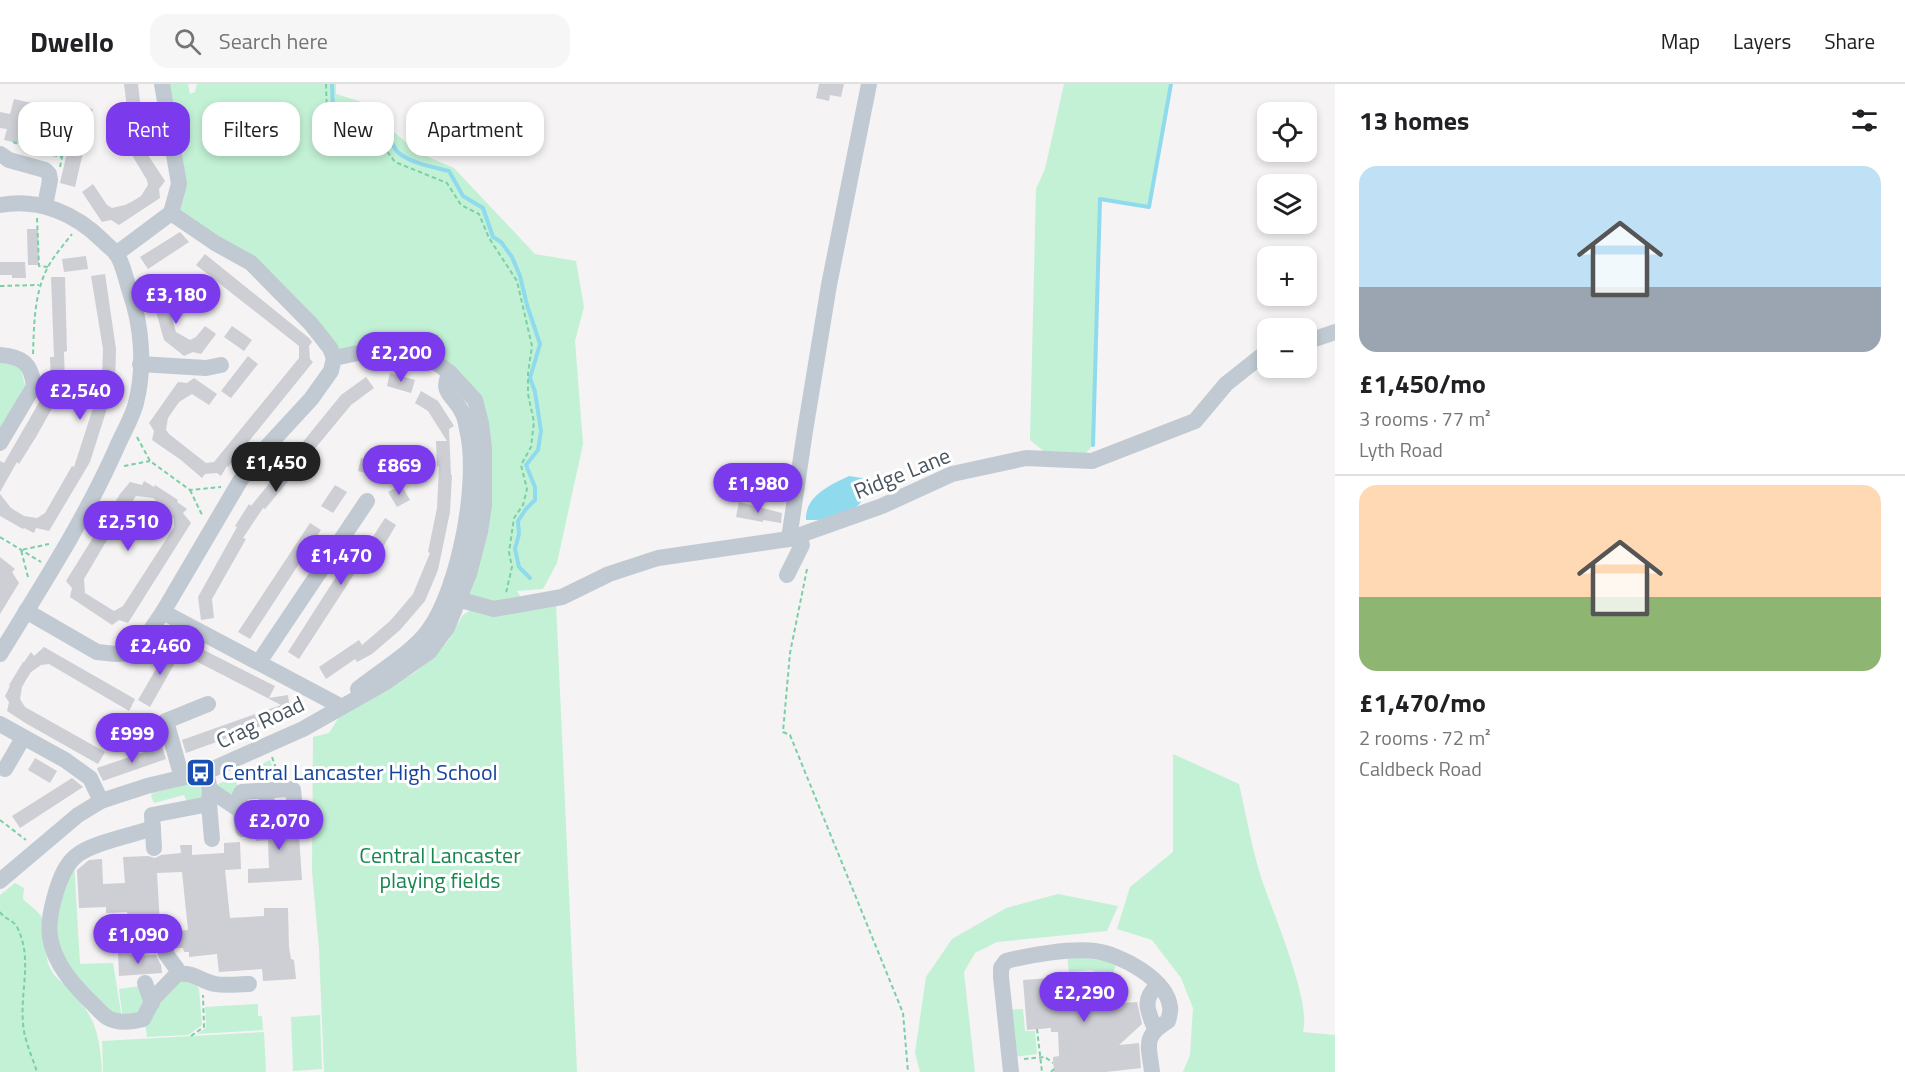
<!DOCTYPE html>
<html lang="en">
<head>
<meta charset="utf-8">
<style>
  body { margin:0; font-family:"Titillium Web",sans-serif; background:#f6f6f6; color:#202124; height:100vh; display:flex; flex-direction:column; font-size:22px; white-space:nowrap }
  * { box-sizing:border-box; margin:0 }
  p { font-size:20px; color:#757577 }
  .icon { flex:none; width:33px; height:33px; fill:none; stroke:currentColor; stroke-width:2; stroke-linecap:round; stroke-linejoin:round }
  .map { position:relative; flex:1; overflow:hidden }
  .sheet { display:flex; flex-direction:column; background:#fff; width:570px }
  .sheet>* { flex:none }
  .top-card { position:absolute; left:18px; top:18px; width:570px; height:54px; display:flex; gap:12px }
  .controls { position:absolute; left:1257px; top:18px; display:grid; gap:12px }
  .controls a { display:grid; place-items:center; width:60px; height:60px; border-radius:12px; background:#fff; box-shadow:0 3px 9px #0003; font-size:30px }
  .price { position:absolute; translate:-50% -51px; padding:0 14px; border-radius:21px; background:#7c3aed; color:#fff; font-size:20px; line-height:39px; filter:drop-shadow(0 2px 3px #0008) }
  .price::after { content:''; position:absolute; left:50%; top:36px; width:18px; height:14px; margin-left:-9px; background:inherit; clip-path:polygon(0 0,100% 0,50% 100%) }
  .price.current { background:#222; color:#fff }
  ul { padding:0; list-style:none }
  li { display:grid; align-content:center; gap:12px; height:318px; padding:0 24px }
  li+li { border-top:2px solid #e0e0e0 }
  li span { display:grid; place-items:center; height:186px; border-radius:18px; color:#555 }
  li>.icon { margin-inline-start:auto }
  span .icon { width:108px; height:108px; fill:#fffc; stroke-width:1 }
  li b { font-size:26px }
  h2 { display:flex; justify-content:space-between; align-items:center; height:72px; padding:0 24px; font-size:26px }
  .tag { padding:0 21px; border-radius:18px; background:#fff; box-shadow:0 3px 9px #0003; font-size:21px; line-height:54px }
  .tag.current { background:#7c3aed; color:#fff }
  header { display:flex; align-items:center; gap:36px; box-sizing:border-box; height:84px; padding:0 30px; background:#fff; border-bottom:2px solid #e0e0e0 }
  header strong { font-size:28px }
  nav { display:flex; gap:33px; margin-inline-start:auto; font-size:21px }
  .search { width:420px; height:54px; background:#f6f6f6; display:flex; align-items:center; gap:15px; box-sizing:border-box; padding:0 21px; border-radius:18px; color:#757577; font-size:22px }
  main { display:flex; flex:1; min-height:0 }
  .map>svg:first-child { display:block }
  .green { fill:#c3f1d5 }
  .water { fill:#90daee }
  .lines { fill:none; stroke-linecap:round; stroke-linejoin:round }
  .stream { stroke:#90daee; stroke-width:4 }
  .building { fill:#cdcfd5; fill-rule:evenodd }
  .path { stroke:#7ad0a6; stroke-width:2; stroke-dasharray:4.5 3; stroke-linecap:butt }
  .minor { stroke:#c1cad2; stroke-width:16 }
  .labels { text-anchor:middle; stroke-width:6; stroke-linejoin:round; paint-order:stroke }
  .street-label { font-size:22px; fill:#4a5661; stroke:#fff }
  .transit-label { font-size:22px; fill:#164399; stroke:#fff; text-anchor:start }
  .park-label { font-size:22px; fill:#17864f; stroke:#fff }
</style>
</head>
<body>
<header>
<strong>Dwello</strong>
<div class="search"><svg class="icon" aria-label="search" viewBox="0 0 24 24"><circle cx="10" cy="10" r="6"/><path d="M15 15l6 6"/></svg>Search here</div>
<nav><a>Map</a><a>Layers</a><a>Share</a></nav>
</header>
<main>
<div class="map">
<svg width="1335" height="988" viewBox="0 0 1335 988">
  <rect width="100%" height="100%" fill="#f5f3f3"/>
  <g class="green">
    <path d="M167,0H188L190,10L195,8L197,0H336V10L365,19L382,38L419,69L454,84L535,170L576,177L584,223L575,257L583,360L557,479L543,505L517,507L524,519L461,516L481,339L450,289L392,262L334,274L286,213L171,129L179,100Z"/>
    <path d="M1064,0H1171L1149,123L1100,116L1093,361L1086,369H1046L1030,356L1036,105L1045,85Z"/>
    <path d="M0,279L11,280L21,285L25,301L0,346Z"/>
    <path d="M556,518L577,988H324L319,865L312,787L313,653L329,649L339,633L414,589L434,573L449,556L463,531L471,526Z"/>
    <path d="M1173,670L1239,700C1246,730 1251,760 1260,790C1271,825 1312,917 1303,948L1334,951L1335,949V988H1183L1190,971L1193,924L1181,894L1152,856L1117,845L1130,803L1173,768Z"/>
    <path d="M270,676L277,694L237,697V715L216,701Z"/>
    <path d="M190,699L204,705L202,715L187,718L184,711L154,719L151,712L153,709Z"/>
    <path d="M74,778L80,880L113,879L122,935L111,931L67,885L54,852V834Z"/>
    <path d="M15,799L24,804L23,815C29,821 42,830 45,838C49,853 43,870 50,884C55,895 64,899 72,908C96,934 100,953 102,988H0V811Z"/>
    <path d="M1058,810L1118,822L1107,847L997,858L975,869L964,888L975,988H920L915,969L926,893L952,855L1006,824Z"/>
    <path d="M1067,872L1117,878L1111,895L1091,886L1069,888Z"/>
    <path d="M177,896L195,900L199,905L202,941L188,951L147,953L145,940Z"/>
    <path d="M140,902L144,908V926L123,936L119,905Z"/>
    <path d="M258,920V932H262L263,946L197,950L206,944L205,923Z"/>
    <path d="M1023,925L1025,947H1035L1037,970L1014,973L1009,926Z"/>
    <path d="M320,931L322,985L293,987L291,933Z"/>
    <path d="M264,948L266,988H103L102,957Z"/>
  </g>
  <path class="water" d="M849,392L862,394L869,401C862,431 833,437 806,436C805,412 830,401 849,392Z"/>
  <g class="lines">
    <g class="stream">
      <path d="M332,0L333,28L343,35L351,29C366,34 381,41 390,55C393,60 395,67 400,70C414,80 433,83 449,87L463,112L483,124L493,153L501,158L512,173L520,192L527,221L540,260L530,294L535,308L541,347L538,366L526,381L535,403V416L526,425L518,437L519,450L515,465L519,483L530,494"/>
      <path d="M1093,361L1100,115L1149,123L1171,0"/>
    </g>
  </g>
  <g class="building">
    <path d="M124,0H138L146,68L165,97L159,105L160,114L119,141L111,136L102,138L82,108L93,100L107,121L112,124L125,121L133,117L141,112L148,101L147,96L133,73Z"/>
    <path d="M819,0H844L841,13L830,11L829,17L816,14Z"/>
    <path d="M14,15L32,19L31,23L45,26L47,30L46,38L73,44L78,22L93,25L75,103L60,99L69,60L25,50L22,60L4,56L7,45L0,44V28L10,30Z"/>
    <path d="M27,145H38L39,181H28Z"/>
    <path d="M180,148L189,158L148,185L140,173Z"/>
    <path d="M205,170L309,254L312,258L309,262L310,275L313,278L228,383L227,382L221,392L217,389L205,390L202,394L181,376L152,356L154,347L149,339L178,298L187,299L194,294L217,310L209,321L192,310L179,318L168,334L166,346L169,350L206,379L214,378L299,274V262L196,181Z"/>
    <path d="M86,172L88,185L64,188L62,175Z"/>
    <path d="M0,178H25L26,194H12V191H0Z"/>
    <path d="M105,190L116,265L115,299L90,378L49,447L36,444L34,449L24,444L23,445L0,432V410L11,424L24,432L37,434L45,429L72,382L74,383L102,296L103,265L91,192Z"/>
    <path d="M51,193H65L67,267L64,268L65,298H51L50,273H54Z"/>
    <path d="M161,195L176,248L190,256L196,253L205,242L216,250L201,270L193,268L184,272L164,256L148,199Z"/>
    <path d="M232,242L252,256L244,267L224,253Z"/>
    <path d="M248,272L258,280L231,314L221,307Z"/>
    <path d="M390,289L415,296L411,309L387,302Z"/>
    <path d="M366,293L374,304L351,321L265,425L263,424L243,454L246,455L212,515L214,534L201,536L198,513L237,443L235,442L249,420L251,422L341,311Z"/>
    <path d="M48,303L60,310L36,353L19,380L17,378L0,408V377L4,379Z"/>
    <path d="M421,307L438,317L454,342L449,345L451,391H452L450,428L438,486L425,517L400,546L372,570L357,578L355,575L326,595L319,583L359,556L362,561L390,537L413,510L430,469L428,468L437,424L439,382L437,383L436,357H447L428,327L415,319Z"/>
    <path d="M361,374L386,380L383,393L358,387Z"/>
    <path d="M144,397L154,403L155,401L178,416L177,418L187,425L183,429L191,439L128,539L119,536L112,541L70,513L72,504L66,497L120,410L130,398L142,401ZM136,412L153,414L166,424L174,435V443L123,522L114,527L85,509L84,495L107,456Z"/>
    <path d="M335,401L347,408L333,429L321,422Z"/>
    <path d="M401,401L410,416L397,423L388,408Z"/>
    <path d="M739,418L782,429L781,439L763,436V438L736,433Z"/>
    <path d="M385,434L396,441L383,463L381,462L365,484L360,481L299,575L288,568L343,482L360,461L365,465Z"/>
    <path d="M310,439L321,446L250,555L238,548Z"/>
    <path d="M0,473L15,485L12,488L19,499L0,530Z"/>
    <path d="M190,559L275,602L269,614L288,611L291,634L275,637L186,669L182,656L281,621L184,571Z"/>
    <path d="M170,561L181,568L150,623L138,616Z"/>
    <path d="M44,563L135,615L129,627L49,580L41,581L31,588L26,596L22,603L20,615L25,623L105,668L98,680L27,640L7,627L9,618L5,612L10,602L9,601L23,578H24L31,568L34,572Z"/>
    <path d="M162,662L166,675L103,697L98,687L97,684Z"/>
    <path d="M35,674L57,687L50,699L28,686Z"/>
    <path d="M72,694L83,703L20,744L12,732Z"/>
    <path d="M287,732L291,736H298L302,796L248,799V785L269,784L268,756L256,757L253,734H260L268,737L275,733Z"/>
    <path d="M240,758L241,785L225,786L230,834L264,832V824H288L289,863L291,875L294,876L296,895L263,897L262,885L219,888L217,870L189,873V868H184L183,864H176L175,847L188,846L182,788L157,789L160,840L156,844L155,850L129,853L127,828L106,829V823L79,824L77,786L89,776L102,775L103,800L125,799L123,773L148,772L155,774L161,771L181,769L180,761H192V771L224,769V759Z"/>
    <path d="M125,867L134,872L156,871L161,881L162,889L119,892L118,868Z"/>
    <path d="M1066,889V892L1092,890L1093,897L1107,896L1110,920L1137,918L1142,940L1119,961L1139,959L1141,984L1106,988H1054L1053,973L1059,972L1058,948H1051V944L1027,946L1023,896L1052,894V890Z"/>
  </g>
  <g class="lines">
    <g class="path">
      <path d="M326,0L327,31L345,42L356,41L378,55L395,78L447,99L461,121L479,130L489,154L517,197L532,262L528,289V310L534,338L531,363L521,381L527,405L523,421L514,434L509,468L512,483L506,509"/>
      <path d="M13,58L23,62L22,65"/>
      <path d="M38,68L62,73"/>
      <path d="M60,83L65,59"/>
      <path d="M37,134L39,182L48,183"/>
      <path d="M0,202L39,201"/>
      <path d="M33,270C34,243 34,214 45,189C51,175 62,163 72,150"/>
      <path d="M137,353L150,377L190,406L221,403"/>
      <path d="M124,382L150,377"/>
      <path d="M190,406L203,433"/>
      <path d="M0,453L41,478"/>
      <path d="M807,485L790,569L783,648L790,651L903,929L908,988"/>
      <path d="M28,493L21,466L49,460"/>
      <path d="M299,615L301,630"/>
      <path d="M272,673L279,693"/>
      <path d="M0,736L26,756"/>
      <path d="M0,828C4,835 12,835 17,843C33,874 20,907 23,939C24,956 32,972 37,988"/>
      <path d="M1037,945L1042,988"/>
      <path d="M191,952L204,943L203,911"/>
      <path d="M1024,975L1045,973L1053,979"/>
      <path d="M1051,988L1054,985"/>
    </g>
    <g class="minor">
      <path d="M162,0L179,100L171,129L215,159L251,179L311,240L330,264L334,274"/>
      <path d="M0,70L9,76L45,86L49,90L50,96L45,122"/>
      <path d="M0,121C39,114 75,129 103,157C107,161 112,165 116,169C123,179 126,196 130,208C142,242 145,284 136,319C132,335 122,350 116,365C84,437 41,503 0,570"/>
      <path d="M116,170L171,129"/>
      <path d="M1306,258L1335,248"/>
      <path d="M0,271C24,273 31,280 34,302L0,359"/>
      <path d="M140,280L206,284L221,281"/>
      <path d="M789,455L805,347L829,201L869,0"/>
      <path d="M787,491L802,461L798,452"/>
      <path d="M461,516L494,525L562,513L609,490L658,474L789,455L882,422L952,390L1026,374L1092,377L1195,337L1226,300L1260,273L1268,271"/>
      <path d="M26,527L97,568L116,570L130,569L141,560L163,528L240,397L263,367L311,315L331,287L334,274"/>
      <path d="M163,528L342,623"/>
      <path d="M259,578L367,417"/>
      <path d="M358,605C379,588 413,568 428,547C459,505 480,396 467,345C466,340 465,333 462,328C454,311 439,309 450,289"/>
      <path d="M0,640L65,676L90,694L101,717"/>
      <path d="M5,685L23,654"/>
      <path d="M182,694L166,637L208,620"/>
      <path d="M210,706L237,724H240V711L242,708L289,705L293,706L295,726"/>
      <path d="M266,706L267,727"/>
      <path d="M209,720L212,755"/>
      <path d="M240,724L243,745"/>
      <path d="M153,744C133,751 91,759 76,772C65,781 60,795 56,808C52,822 48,837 50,853C54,880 75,903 94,921C98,925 103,931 108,934C119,940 132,938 143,935L154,914L177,890V885L166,870L165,849"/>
      <path d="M154,764L152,731L209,720L210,706L206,688"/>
      <path d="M0,797L78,731L101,717L147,702L206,688L303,645L386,598L429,568L447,544L469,490L480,448L484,421V364L481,339L475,316L450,289L438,280L392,262L334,274"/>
      <path d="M134,862L166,860"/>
      <path d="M177,890C196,888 199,897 215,900C226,902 238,900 249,900"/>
      <path d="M145,899L152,919"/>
      <path d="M1155,945C1148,927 1141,916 1158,901"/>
      <path d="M1011,988L1001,893V884L1006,877C1029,871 1071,864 1095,867C1120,870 1167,895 1170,923C1171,927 1169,933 1168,937C1142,953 1149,961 1152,988"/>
    </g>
  </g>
  <defs>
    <symbol id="bus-square" viewBox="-11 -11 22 22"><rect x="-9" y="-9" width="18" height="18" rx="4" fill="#1a4fb4" stroke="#fff"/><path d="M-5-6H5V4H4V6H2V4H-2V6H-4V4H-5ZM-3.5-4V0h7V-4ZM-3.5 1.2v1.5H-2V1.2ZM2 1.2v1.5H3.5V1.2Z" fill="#fff"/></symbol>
  </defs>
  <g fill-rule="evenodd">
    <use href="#bus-square" x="184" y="672" width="33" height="33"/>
  </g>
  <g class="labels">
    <g class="street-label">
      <text transform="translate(902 389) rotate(-22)" y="8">Ridge Lane</text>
      <text transform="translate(260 638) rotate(-25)" y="8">Crag Road</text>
    </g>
    <g class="transit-label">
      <text x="222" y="696">Central Lancaster High School</text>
    </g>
    <g class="park-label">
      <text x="440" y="779">Central Lancaster<tspan x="440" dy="25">playing fields</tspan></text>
    </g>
  </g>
</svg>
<div class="controls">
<a><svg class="icon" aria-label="locate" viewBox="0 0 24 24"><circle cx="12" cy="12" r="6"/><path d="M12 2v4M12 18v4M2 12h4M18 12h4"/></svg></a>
<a><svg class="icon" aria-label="layers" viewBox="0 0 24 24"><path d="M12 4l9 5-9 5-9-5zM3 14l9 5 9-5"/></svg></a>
<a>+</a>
<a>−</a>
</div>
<b class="price" style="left:176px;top:241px">£3,180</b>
<b class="price" style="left:401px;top:299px">£2,200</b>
<b class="price" style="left:80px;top:337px">£2,540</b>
<b class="price current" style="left:276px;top:409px">£1,450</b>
<b class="price" style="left:399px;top:412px">£869</b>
<b class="price" style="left:758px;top:430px">£1,980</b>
<b class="price" style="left:128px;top:468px">£2,510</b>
<b class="price" style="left:341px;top:502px">£1,470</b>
<b class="price" style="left:160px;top:592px">£2,460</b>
<b class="price" style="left:132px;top:680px">£999</b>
<b class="price" style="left:279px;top:767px">£2,070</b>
<b class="price" style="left:138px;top:881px">£1,090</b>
<b class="price" style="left:1084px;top:939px">£2,290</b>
<div class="top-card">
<a class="tag">Buy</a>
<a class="tag current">Rent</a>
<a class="tag">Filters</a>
<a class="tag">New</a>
<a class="tag">Apartment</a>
</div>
</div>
<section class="sheet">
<h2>13 homes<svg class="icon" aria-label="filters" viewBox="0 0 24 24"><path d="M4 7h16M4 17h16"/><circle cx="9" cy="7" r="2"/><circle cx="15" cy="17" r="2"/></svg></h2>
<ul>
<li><span style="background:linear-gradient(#bfe0f5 65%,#9aa5b1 0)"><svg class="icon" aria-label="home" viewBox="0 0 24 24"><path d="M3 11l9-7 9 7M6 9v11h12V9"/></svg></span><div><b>£1,450/mo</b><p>3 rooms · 77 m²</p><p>Lyth Road</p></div></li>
<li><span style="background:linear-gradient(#ffd9b3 60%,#8fb573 0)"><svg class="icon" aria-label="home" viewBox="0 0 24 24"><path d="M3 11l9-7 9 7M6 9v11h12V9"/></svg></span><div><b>£1,470/mo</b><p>2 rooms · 72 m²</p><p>Caldbeck Road</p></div></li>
</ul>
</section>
</main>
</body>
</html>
